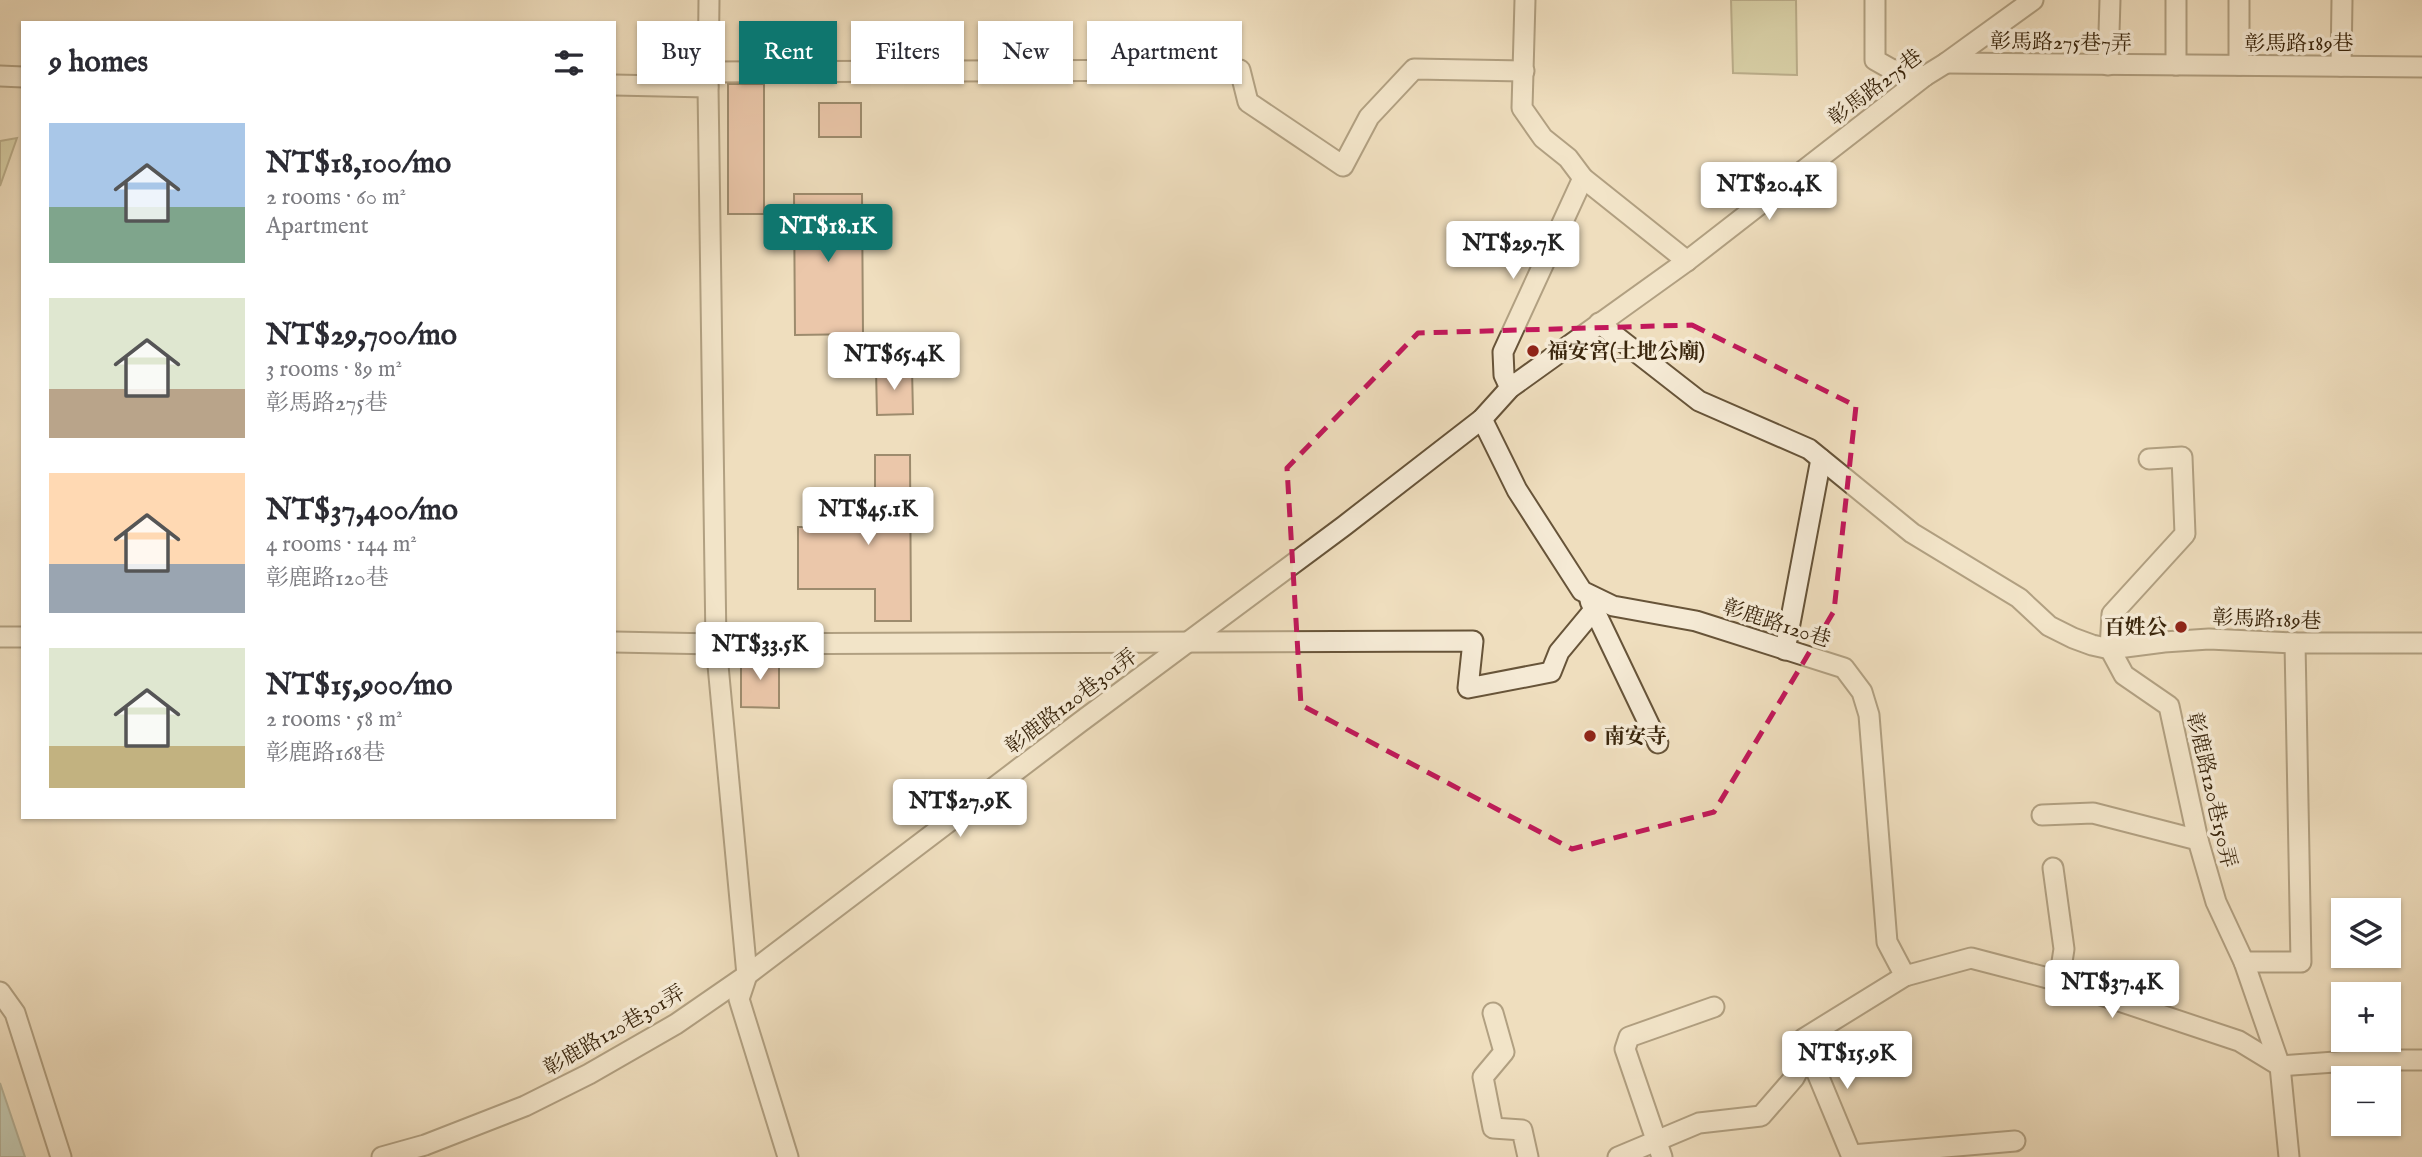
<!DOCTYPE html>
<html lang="en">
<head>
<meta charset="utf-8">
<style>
  body { margin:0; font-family:"IM FELL English","Noto Serif TC",serif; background:#f7f7f7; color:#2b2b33; height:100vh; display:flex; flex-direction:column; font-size:26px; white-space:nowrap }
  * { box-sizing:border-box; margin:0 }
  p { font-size:23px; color:#7c7c81 }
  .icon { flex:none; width:38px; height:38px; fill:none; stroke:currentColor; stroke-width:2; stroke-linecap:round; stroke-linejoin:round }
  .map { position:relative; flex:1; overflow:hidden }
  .sheet { position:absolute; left:21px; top:21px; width:595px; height:798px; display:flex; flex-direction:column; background:#fff; border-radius:0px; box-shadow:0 2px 5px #0004 }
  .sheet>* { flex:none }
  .banner { position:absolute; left:637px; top:21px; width:665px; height:63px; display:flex; gap:14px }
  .buttons { position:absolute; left:2331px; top:898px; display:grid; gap:14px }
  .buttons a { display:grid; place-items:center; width:70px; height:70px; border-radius:0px; background:#fff; box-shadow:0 2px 5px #0004; font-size:35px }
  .price { position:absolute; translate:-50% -60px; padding:0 16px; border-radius:7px; background:#fff; color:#222; font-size:23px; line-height:46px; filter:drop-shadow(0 2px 4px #0008) }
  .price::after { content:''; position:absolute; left:50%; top:42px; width:21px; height:16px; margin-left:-10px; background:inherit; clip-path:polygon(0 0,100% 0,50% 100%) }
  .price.current { background:#0f766e; color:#fff }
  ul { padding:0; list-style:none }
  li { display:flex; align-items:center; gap:21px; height:175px; padding:0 28px }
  li span { display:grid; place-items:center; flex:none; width:196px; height:140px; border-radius:0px; color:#555 }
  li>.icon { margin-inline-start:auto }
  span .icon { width:84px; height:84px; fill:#fffc; stroke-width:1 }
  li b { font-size:30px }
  h2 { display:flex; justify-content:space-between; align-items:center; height:84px; padding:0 28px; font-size:30px }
  .tag { padding:0 24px; border-radius:0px; background:#fff; box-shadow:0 2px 5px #0004; font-size:24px; line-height:63px }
  .tag.current { background:#0f766e; color:#fff }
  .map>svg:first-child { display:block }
  .green { fill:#bec08e; stroke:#7c734e; stroke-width:2 }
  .water { fill:#9abcb2; stroke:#748070; stroke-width:2 }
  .building { fill:#e6ac92; stroke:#3a260d; stroke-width:2 }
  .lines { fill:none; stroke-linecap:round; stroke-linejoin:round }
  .minor-casing { stroke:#675439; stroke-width:23 }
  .minor { stroke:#f5ead5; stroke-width:19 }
  .marked { fill:none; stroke:#c2185b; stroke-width:5; stroke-dasharray:14 9; stroke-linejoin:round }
  .poi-dot { fill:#8f2418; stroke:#f5ead5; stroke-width:2.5 }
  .labels { text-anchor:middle; stroke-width:7; stroke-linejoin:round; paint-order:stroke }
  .street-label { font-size:21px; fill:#3a260d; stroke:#f5ead5 }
  .poi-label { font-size:21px; font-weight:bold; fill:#3a260d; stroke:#f5ead5; text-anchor:start }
</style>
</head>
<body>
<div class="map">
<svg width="2422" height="1157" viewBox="0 0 2422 1157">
  <rect width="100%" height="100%" fill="#efdebe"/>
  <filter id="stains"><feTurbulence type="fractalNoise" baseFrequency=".00286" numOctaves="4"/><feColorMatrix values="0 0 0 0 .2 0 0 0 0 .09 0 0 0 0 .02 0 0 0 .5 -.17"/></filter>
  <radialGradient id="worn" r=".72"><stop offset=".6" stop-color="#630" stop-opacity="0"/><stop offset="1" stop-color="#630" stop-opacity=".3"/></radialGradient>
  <g class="green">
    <path d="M1731,0H1796L1797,75L1733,73Z"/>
    <path d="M17,138L0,186V141Z"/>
  </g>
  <path class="water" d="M0,1083L25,1157H0Z"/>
  <g class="building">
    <rect x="728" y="84" width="36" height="130"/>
    <rect x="819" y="103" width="42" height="34"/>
    <path d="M794,194H862L863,334L795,335Z"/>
    <path d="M912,368L913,414L877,415L876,369Z"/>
    <path d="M875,455H910L911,621H875V589H798V527H875Z"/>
    <path d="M741,656H779V708L741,707Z"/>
  </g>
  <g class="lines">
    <defs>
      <g id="minor">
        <path d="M709,0L708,87L716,644L747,975L739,999L788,1157"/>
        <path d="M1525,0L1522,108L1543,138L1568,158L1583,178L1687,261"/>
        <path d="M1875,0V60L1891,69L1925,76"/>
        <path d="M2176,0V65"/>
        <path d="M1946,63L2422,67"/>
        <path d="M2108,65L2110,0"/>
        <path d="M2239,65V0"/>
        <path d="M2341,66L2342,0"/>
        <path d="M708,72L1240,70L1248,102L1343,166L1369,117L1414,69L1524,71"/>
        <path d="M0,76L23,77"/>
        <path d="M614,85L708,87"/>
        <path d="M1599,323L1699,401L1809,449L1912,533L2019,598L2049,626L2073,638L2092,645L2110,649L2164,642L2209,639L2295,643H2422"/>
        <path d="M1510,388L1504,375L1503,352L1583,178"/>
        <path d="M1482,419L1517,490L1582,591L1613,606L1696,621L1844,668L1862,692L1869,715L1887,942L1905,976"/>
        <path d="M2149,459L2182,457L2185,534L2112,614L2110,649L2124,675L2169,706L2198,840L2216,902L2244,962L2280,1066L2289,1157"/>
        <path d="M1590,601L1658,743"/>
        <path d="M0,637H23"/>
        <path d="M614,642L716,644L1473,641L1468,688L1551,672L1559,652L1593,611"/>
        <path d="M1785,650L1821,459"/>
        <path d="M2042,815L2093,813L2198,840"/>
        <path d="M2053,868L2064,949L2059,981"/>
        <path d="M2244,962H2301L2295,643"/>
        <path d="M0,992L15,1013L61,1157"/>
        <path d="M1493,1013L1504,1052L1483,1077L1493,1128L1522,1130L1528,1157"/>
        <path d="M1852,1155L2015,1141"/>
        <path d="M382,1157L425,1145L525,1106L589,1074L676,1024L747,975L1079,723L1344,526L1482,419L1510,388L1687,261L1925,76L1946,63L2033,0"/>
        <path d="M1618,1157L1699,1123L1761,1116L1794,1078L1809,1050"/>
        <path d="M1662,1157L1625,1049L1629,1037L1714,1007"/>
        <path d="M1852,1157L1803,1039L1905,976L1971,958L2059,981L2239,1041L2280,1066L2363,1060H2422"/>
      </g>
    </defs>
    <use href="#minor" class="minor-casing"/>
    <use href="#minor" class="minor"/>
  </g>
  <path d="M0 0H2422V1157H0ZM1692,325L1856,406L1834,611L1714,812L1572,849L1301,705L1287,468L1418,333Z" fill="#efdebe" fill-opacity=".55" fill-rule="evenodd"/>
  <path class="marked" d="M1692,325L1856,406L1834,611L1714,812L1572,849L1301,705L1287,468L1418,333Z"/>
  <g class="poi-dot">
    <circle cx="1533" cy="351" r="7"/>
    <circle cx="2181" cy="627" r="7"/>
    <circle cx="1590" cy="736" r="7"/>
  </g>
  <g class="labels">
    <g class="street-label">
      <text transform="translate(2061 42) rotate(1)" y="7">彰馬路275巷7弄</text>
      <text x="2299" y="50">彰馬路189巷</text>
      <text transform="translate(1875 87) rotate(-37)" y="7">彰馬路275巷</text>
      <text transform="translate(2267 619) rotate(2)" y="7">彰馬路189巷</text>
      <text transform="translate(1777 623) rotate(18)" y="7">彰鹿路120巷</text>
      <text transform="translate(1071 701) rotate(-37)" y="7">彰鹿路120巷301弄</text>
      <text transform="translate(2212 790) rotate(77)" y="7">彰鹿路120巷150弄</text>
      <text transform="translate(614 1030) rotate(-30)" y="7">彰鹿路120巷301弄</text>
    </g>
    <g class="poi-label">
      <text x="1547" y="358">福安宮(土地公廟)</text>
      <text x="2167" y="634" text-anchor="end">百姓公</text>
      <text x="1604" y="743">南安寺</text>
    </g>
  </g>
  <rect width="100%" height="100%" filter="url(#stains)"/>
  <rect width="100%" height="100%" fill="url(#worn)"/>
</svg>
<div class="buttons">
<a><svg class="icon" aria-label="layers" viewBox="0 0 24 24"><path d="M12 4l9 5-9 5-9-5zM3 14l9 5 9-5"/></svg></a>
<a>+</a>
<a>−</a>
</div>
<b class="price" style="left:1769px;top:222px">NT$20.4K</b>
<b class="price current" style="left:828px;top:264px">NT$18.1K</b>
<b class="price" style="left:1513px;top:281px">NT$29.7K</b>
<b class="price" style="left:894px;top:392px">NT$65.4K</b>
<b class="price" style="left:868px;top:547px">NT$45.1K</b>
<b class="price" style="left:760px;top:682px">NT$33.5K</b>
<b class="price" style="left:960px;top:839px">NT$27.9K</b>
<b class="price" style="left:2112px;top:1020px">NT$37.4K</b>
<b class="price" style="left:1847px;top:1091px">NT$15.9K</b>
<div class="banner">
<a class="tag">Buy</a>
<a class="tag current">Rent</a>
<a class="tag">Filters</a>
<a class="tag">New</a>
<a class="tag">Apartment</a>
</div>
<section class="sheet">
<h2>9 homes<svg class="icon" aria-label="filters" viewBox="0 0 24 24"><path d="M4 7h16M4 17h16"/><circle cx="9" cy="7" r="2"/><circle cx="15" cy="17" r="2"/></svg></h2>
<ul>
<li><span style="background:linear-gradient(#a9c7e8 60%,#7fa58c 0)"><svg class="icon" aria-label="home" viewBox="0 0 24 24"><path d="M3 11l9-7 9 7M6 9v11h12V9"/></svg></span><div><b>NT$18,100/mo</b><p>2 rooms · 60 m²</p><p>Apartment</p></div></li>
<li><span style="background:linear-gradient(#dfe7d0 65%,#b9a48a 0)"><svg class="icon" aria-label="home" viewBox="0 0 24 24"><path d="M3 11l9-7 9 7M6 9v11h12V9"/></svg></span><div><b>NT$29,700/mo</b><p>3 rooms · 89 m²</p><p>彰馬路275巷</p></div></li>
<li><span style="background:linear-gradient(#ffd9b3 65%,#9aa5b1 0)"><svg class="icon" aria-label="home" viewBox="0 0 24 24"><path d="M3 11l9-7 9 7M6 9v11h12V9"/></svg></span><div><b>NT$37,400/mo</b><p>4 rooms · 144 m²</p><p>彰鹿路120巷</p></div></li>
<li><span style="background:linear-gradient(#dfe7d0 70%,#c2b280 0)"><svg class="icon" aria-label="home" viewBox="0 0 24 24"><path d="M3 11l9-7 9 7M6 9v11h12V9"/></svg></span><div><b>NT$15,900/mo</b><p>2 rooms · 58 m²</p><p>彰鹿路168巷</p></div></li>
</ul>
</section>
</div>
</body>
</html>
